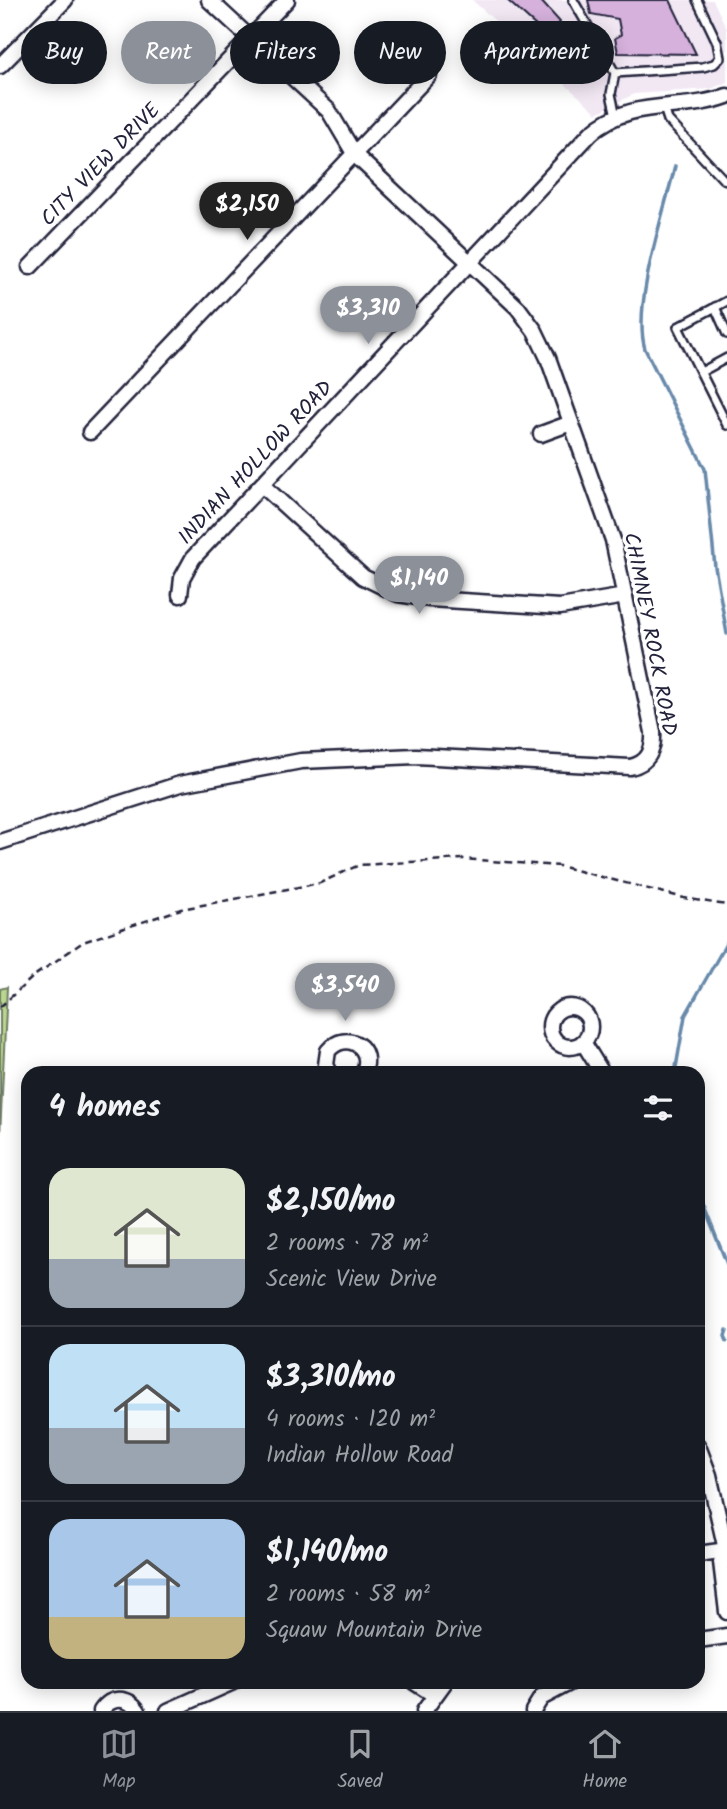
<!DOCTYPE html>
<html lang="en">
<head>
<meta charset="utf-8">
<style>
  body { margin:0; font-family:Kalam,sans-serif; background:#242831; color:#f1f3f6; height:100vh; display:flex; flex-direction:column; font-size:26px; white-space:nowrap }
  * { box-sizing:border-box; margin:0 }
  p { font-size:23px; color:#9ea1a6 }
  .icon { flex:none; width:38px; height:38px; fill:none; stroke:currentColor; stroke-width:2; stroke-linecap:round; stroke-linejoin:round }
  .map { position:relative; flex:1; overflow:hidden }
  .side { position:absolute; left:21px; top:1066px; width:684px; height:623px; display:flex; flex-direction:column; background:#171b24; border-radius:21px; box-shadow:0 4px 18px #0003 }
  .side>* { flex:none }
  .hud { position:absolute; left:21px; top:21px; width:686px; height:63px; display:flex; gap:14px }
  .price { position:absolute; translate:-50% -60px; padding:0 16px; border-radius:24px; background:#8c9099; color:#fff; font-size:23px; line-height:46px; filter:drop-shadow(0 2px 4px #0008) }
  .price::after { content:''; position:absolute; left:50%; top:42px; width:21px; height:16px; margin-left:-10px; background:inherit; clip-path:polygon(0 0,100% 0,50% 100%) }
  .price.on { background:#222; color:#fff }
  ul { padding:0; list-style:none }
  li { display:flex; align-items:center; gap:21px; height:175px; padding:0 28px }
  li+li { border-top:2px solid #363941 }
  li span { display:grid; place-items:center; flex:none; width:196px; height:140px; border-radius:21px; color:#555 }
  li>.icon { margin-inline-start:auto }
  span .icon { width:84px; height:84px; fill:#fffc; stroke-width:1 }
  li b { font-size:30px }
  h2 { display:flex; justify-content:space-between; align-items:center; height:84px; padding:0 28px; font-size:30px }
  .chip { padding:0 24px; border-radius:32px; background:#171b24; box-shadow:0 4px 18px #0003; font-size:24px; line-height:63px }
  .chip.on { background:#8c9099; color:#fff }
  .dock { display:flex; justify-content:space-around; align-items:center; height:98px; border-top:2px solid #363941; background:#171b24; font-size:19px; color:#9ea1a6 }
  .dock a { display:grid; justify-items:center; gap:4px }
  .dock .on { color:#8c9099 }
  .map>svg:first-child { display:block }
  .built { fill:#f2e8f4 }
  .green { fill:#bbd78f; stroke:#6e7c65; stroke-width:2 }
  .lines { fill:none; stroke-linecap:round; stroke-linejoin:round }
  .stream { stroke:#6789aa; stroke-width:3.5 }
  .building { fill:#d5b1db; stroke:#22223b; stroke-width:2 }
  .lane-casing { stroke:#22223b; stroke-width:12 }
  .street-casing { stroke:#22223b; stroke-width:19 }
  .path { stroke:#22223b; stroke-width:2.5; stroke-dasharray:7 5; stroke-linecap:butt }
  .lane { stroke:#fff; stroke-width:7 }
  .street { stroke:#fff; stroke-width:14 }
  .labels { text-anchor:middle; stroke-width:7; stroke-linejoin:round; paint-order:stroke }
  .street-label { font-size:21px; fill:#22223b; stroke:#fff }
</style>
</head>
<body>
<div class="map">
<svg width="727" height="1711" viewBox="0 0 727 1711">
  <rect width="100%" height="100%" fill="#fff"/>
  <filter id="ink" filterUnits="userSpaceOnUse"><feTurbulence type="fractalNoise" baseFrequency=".0143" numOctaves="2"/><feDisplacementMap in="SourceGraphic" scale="14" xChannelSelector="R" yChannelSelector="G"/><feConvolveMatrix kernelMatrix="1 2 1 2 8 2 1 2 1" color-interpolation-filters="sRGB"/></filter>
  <g filter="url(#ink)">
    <path class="built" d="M472,0H713L727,29V82L711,89L634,94L597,113Z"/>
    <path class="green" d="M7,987L0,1136V989Z"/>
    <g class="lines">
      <g class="stream">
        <path d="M675,166C664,213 632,305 645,349L705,469L715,567L727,634"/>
        <path d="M675,1073L685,1016L727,942"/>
        <path d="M698,1161V1185"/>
        <path d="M698,1192L727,1264"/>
        <path d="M727,1330L725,1336L727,1341"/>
      </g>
    </g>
    <g class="building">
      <path d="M507,0H540L560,22L556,27L565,34L556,44Z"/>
      <path d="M588,0H670L696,54L618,53L615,38L621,35L618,19L591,14Z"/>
    </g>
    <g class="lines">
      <defs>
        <g id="lane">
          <path d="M573,0L615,73"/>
          <path d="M663,105L668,120L723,179L727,180"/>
          <path d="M616,116L611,94L615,73L703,67L714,64L720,58L717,42L697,0"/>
          <path d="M727,301L678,327L727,425"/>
          <path d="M715,307L727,334"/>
          <path d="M701,372L727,358"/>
        </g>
        <g id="street">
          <path d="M0,66L65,0"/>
          <path d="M30,267L287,0"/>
          <path d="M90,432L429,75"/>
          <path d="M541,434L571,423"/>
          <path d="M262,485L363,577L398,594L430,599L560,607L625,596"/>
          <path d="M180,595L182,578L193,558L591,133C631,97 681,113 727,96"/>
          <path d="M0,842L180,784L301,761L416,756L630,767C649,763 654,749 653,732L613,540L548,358L535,331L518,308L355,155L329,111L209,0"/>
          <circle cx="570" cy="1027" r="20"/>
          <path d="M583,1042L602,1073"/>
          <path d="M330,1073L326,1065L328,1051C346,1029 376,1048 363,1073"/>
          <path d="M698,1446L709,1475L726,1550L721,1562L727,1612"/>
          <path d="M698,1554L727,1550"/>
          <path d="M698,1640L727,1636"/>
          <path d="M414,1682L434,1695"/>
          <path d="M101,1711C111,1696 128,1696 138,1711"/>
          <path d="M168,1711L233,1682"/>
          <path d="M424,1711L445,1682"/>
          <path d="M533,1711L541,1698L571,1682"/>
        </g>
      </defs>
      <use href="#lane" class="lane-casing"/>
      <use href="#street" class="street-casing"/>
      <path class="path" d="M0,1007L34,976L83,942L181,909L320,883L359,865L463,859L559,866L684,898L726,905"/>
      <use href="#lane" class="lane"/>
      <use href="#street" class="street"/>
    </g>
  </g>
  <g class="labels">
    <g class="street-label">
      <text transform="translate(100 164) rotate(-46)" y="7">CITY VIEW DRIVE</text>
      <text transform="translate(255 462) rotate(-47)" y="7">INDIAN HOLLOW ROAD</text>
      <text transform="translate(651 634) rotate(79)" y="7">CHIMNEY ROCK ROAD</text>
    </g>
  </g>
</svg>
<b class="price on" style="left:247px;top:242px">$2,150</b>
<b class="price" style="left:368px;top:346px">$3,310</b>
<b class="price" style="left:419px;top:616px">$1,140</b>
<b class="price" style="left:345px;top:1023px">$3,540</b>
<div class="hud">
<a class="chip">Buy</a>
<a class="chip on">Rent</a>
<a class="chip">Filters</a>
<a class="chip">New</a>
<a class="chip">Apartment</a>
</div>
<section class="side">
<h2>4 homes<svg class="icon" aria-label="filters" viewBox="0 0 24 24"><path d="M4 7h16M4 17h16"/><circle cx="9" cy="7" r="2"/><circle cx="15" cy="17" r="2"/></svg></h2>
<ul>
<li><span style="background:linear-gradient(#dfe7d0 65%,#9aa5b1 0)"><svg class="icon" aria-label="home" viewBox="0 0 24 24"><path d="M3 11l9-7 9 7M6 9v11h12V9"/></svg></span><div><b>$2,150/mo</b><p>2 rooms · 78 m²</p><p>Scenic View Drive</p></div></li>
<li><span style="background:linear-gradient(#bfe0f5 60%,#9aa5b1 0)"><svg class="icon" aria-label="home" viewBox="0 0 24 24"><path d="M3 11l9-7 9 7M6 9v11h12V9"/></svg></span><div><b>$3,310/mo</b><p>4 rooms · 120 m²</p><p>Indian Hollow Road</p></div></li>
<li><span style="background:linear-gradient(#a9c7e8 70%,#c2b280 0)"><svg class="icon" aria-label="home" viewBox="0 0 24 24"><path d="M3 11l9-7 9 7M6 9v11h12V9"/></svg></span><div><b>$1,140/mo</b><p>2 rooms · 58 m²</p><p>Squaw Mountain Drive</p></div></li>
</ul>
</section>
</div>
<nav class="dock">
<a class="on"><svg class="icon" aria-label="map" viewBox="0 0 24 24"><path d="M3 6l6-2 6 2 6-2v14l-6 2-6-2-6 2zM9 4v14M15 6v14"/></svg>Map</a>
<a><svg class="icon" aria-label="saved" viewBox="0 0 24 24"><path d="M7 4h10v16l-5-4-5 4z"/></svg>Saved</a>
<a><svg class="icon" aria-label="home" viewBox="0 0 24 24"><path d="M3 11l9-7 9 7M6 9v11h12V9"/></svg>Home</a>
</nav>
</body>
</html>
